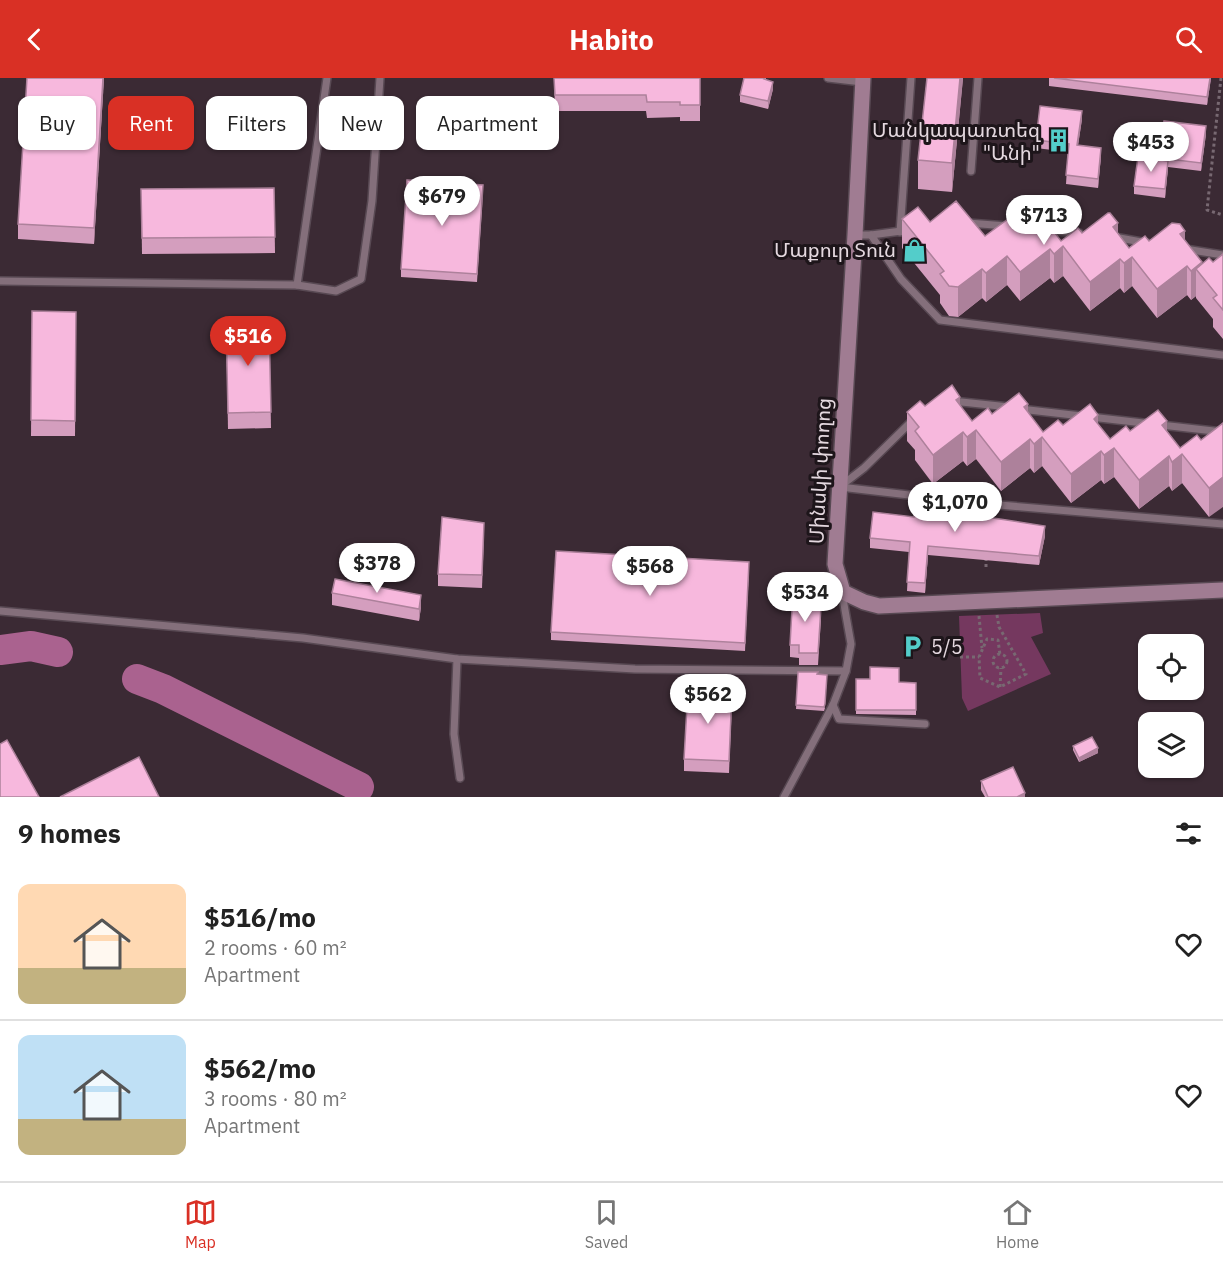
<!DOCTYPE html>
<html lang="en">
<head>
<meta charset="utf-8">
<style>
  body { margin:0; font-family:"IBM Plex Sans","Noto Sans Armenian",sans-serif; background:#f2f2f2; color:#222; height:100vh; display:flex; flex-direction:column; font-size:22px; white-space:nowrap }
  * { box-sizing:border-box; margin:0 }
  p { font-size:20px; color:#767676 }
  .icon { flex:none; width:33px; height:33px; fill:none; stroke:currentColor; stroke-width:2; stroke-linecap:round; stroke-linejoin:round }
  .map { position:relative; height:719px; overflow:hidden }
  .panel { display:flex; flex-direction:column; background:#fff; flex:1 }
  .panel>* { flex:none }
  .hud { position:absolute; left:18px; top:18px; width:600px; height:54px; display:flex; gap:12px }
  .buttons { position:absolute; left:1138px; top:556px; display:grid; gap:12px }
  .buttons a { display:grid; place-items:center; width:66px; height:66px; border-radius:12px; background:#fff; box-shadow:0 2px 4px #0004; font-size:30px }
  .price { position:absolute; translate:-50% -51px; padding:0 14px; border-radius:21px; background:#fff; color:#222; font-size:20px; line-height:39px; filter:drop-shadow(0 2px 3px #0008) }
  .price::after { content:''; position:absolute; left:50%; top:36px; width:18px; height:14px; margin-left:-9px; background:inherit; clip-path:polygon(0 0,100% 0,50% 100%) }
  .price.active { background:#d93025; color:#fff }
  ul { padding:0; list-style:none }
  li { display:flex; align-items:center; gap:18px; height:150px; padding:0 18px }
  li+li { border-top:2px solid #e0e0e0 }
  li span { display:grid; place-items:center; flex:none; width:168px; height:120px; border-radius:12px; color:#555 }
  li>.icon { margin-inline-start:auto }
  span .icon { width:72px; height:72px; fill:#fffc; stroke-width:1 }
  li b { font-size:26px }
  h2 { display:flex; justify-content:space-between; align-items:center; height:72px; padding:0 18px; font-size:26px }
  .pill { padding:0 21px; border-radius:12px; background:#fff; box-shadow:0 2px 4px #0004; font-size:21px; line-height:54px }
  .pill.active { background:#d93025; color:#fff }
  header { display:flex; justify-content:space-between; align-items:center; height:78px; padding:0 18px; background:#d93025; color:#fff; font-size:27px; font-weight:700 }
  .tab-bar { display:flex; justify-content:space-around; align-items:center; height:84px; border-top:2px solid #e0e0e0; background:#fff; font-size:16px; color:#767676 }
  .tab-bar a { display:grid; justify-items:center; gap:3px }
  .tab-bar .active { color:#d93025 }
  .map>svg:first-child { display:block }
  .green { fill:#75385f }
  .lines { fill:none; stroke-linecap:round; stroke-linejoin:round }
  .river { stroke:#aa628f; stroke-width:30 }
  .service-casing { stroke:#584953; stroke-width:10 }
  .secondary-casing { stroke:#584953; stroke-width:18 }
  .path { stroke:#786972; stroke-width:3; stroke-dasharray:3 3; stroke-linecap:butt }
  .service { stroke:#846f7b; stroke-width:7 }
  .secondary { stroke:#a07c92; stroke-width:15 }
  .wall { fill:#d49ebe }
  .shaded-wall { fill:#ad819b }
  .building { fill:#f7b8dd; stroke:#ad819b; stroke-width:1.5 }
  .labels { text-anchor:middle; stroke-width:6; stroke-linejoin:round; paint-order:stroke }
  .poi-label { font-size:20px; fill:#e4d8df; stroke:#1d151a; text-anchor:end }
  .street-label { font-size:20px; fill:#e4d8df; stroke:#1d151a }
</style>
</head>
<body>
<header><svg class="icon" aria-label="back" viewBox="0 0 24 24"><path d="M15 5l-7 7 7 7"/></svg>Habito<svg class="icon" aria-label="search" viewBox="0 0 24 24"><circle cx="10" cy="10" r="6"/><path d="M15 15l6 6"/></svg></header>
<div class="map">
<svg width="1223" height="719" viewBox="0 0 1223 719">
  <rect width="100%" height="100%" fill="#3b2a34"/>
  <path class="green" d="M1040,535L1043,555L1031,559L1051,596L968,633L962,620L959,538Z"/>
  <g class="lines">
    <g class="river">
      <path d="M0,572L31,568L58,574"/>
      <path d="M137,601L163,611L359,709"/>
    </g>
    <defs>
      <g id="service">
        <path d="M828,0L862,4"/>
        <path d="M971,93L978,0"/>
        <path d="M968,145L1007,148"/>
        <path d="M1045,152L1079,155"/>
        <path d="M900,154L911,0"/>
        <path d="M855,157H871L909,152"/>
        <path d="M871,157L901,201L940,242L1223,277"/>
        <path d="M1114,159L1147,165"/>
        <path d="M1185,171L1223,177"/>
        <path d="M0,203L297,207L336,213L361,201L372,123L380,0"/>
        <path d="M297,207L327,0"/>
        <path d="M952,323L1009,329"/>
        <path d="M1020,331L1223,354"/>
        <path d="M842,407L864,390L913,342"/>
        <path d="M840,409L987,426L1223,446"/>
        <path d="M0,533L303,560L457,581L635,591L846,593"/>
        <path d="M457,581L454,656L460,700"/>
        <path d="M833,627L839,641L925,646"/>
        <path d="M784,719L833,627L846,593L851,566L842,515"/>
      </g>
      <path id="secondary" d="M863,0L855,157L835,486L843,514L864,524L879,528L1223,512"/>
    </defs>
    <use href="#service" class="service-casing"/>
    <use href="#secondary" class="secondary-casing"/>
    <g class="path">
      <path d="M1221,0L1207,132L1223,137"/>
      <path d="M986,489V479"/>
      <path d="M997,537L999,549L1026,596L1000,609L980,600L979,579L987,561L998,562L1000,577"/>
      <path d="M979,538L982,570"/>
      <circle cx="1000" cy="583" r="7"/>
      <path d="M960,579H979"/>
      <path d="M1000,609L1001,590"/>
    </g>
    <use href="#service" class="service"/>
    <use href="#secondary" class="secondary"/>
  </g>
  <g class="wall">
    <path d="M104,0L94,166L18,161V146Z"/>
    <path d="M554,0H700V43H680V39L647,40L646,33H555Z"/>
    <path d="M744,0H766V2L773,11L768,31L740,24V17Z"/>
    <path d="M927,0H963L952,114L918,111V82Z"/>
    <path d="M1049,0H1211L1207,27L1049,8Z"/>
    <path d="M1082,41L1078,67L1101,78L1098,110L1066,106L1068,74L1036,70V62Z"/>
    <path d="M1164,43L1206,56L1201,93L1168,89L1165,120L1134,116V108L1160,82Z"/>
    <path d="M274,110L275,175L142,176L141,111Z"/>
    <path d="M483,115L477,204L401,199V191Z"/>
    <path d="M902,141L930,144L985,158L1012,146L1048,145L1061,163L1082,155H1118L1129,170L1149,163L1185,162L1202,186L1213,184L1223,176V261L1213,249V241L1196,220V218L1191,222L1187,217L1157,240L1132,208L1124,215L1120,210L1090,233L1063,198L1054,205L1050,200L1020,223L1007,207L986,224L982,220L958,239L949,238L940,225V217L902,170Z"/>
    <path d="M32,233L76,234L75,358H31Z"/>
    <path d="M226,244H269L271,350L228,351Z"/>
    <path d="M925,328H960L972,343L992,336L1028,335L1043,354L1063,347H1098L1110,361L1130,353H1167L1180,370L1201,362L1223,345L1209,439L1182,405L1172,413L1169,408L1139,431L1114,399L1104,406L1101,402L1071,425L1042,388L1034,395L1030,390L1001,413L976,381L967,388L963,383L933,406L915,382V372L907,363V334Z"/>
    <path d="M981,434V438L1045,458L1039,487L928,477L925,515L907,513L909,474L870,470V460L914,439Z"/>
    <path d="M484,457L482,510L438,508V496Z"/>
    <path d="M749,493L745,573L551,562V554Z"/>
    <path d="M332,515L421,529L419,543L332,527Z"/>
    <path d="M814,529L821,541L818,587H799V580L790,579V567Z"/>
    <path d="M798,594L825,630L824,633L796,631Z"/>
    <path d="M856,601L899,604L916,605V637L856,636Z"/>
    <path d="M732,625L729,695L684,693V681Z"/>
    <path d="M1073,668L1098,675L1079,684L1073,672Z"/>
    <path d="M981,703L1025,719H985L981,712Z"/>
  </g>
  <g class="shaded-wall">
    <path d="M103,0H104L94,166V150Z"/>
    <path d="M960,0H963L952,114V85Z"/>
    <path d="M1210,0H1211L1207,27V19Z"/>
    <path d="M773,4V11L768,31V23Z"/>
    <path d="M1082,33V41L1077,75V67Z"/>
    <path d="M1206,48V56L1201,93V85Z"/>
    <path d="M1101,70V78L1098,110V101Z"/>
    <path d="M1168,83V91L1165,120V111Z"/>
    <path d="M1048,136V165L1043,139Z"/>
    <path d="M1118,145V175L1113,149Z"/>
    <path d="M1185,153V182L1180,156Z"/>
    <path d="M1063,168V198L1054,205V176Z"/>
    <path d="M1050,171V200L1020,223V194Z"/>
    <path d="M1007,178V207L986,224V195Z"/>
    <path d="M1132,179V208L1124,215V185Z"/>
    <path d="M1120,181V210L1090,233V204Z"/>
    <path d="M1202,184V198L1196,191V218L1191,222V193Z"/>
    <path d="M1187,188V217L1157,240V211Z"/>
    <path d="M982,191V220L958,239V209Z"/>
    <path d="M960,319V348L956,322Z"/>
    <path d="M1028,326V355L1024,329Z"/>
    <path d="M1098,337V366L1094,341Z"/>
    <path d="M1167,343V372L1162,347Z"/>
    <path d="M976,352V381L967,388V359Z"/>
    <path d="M963,354V383L933,406V377Z"/>
    <path d="M1042,359V388L1034,395V366Z"/>
    <path d="M1030,361V390L1001,413V384Z"/>
    <path d="M1114,370V399L1104,406V377Z"/>
    <path d="M1101,373V402L1071,425V396Z"/>
    <path d="M1182,376V405L1172,413V384Z"/>
    <path d="M1169,378V408L1139,431V402Z"/>
    <path d="M1223,399V429L1209,439V410Z"/>
    <path d="M1045,448V458L1039,487V478Z"/>
    <path d="M928,468V477L925,515V505Z"/>
    <path d="M421,517V529L419,543V531Z"/>
    <path d="M1098,670V675L1079,684V680Z"/>
    <path d="M1025,715V719H1017Z"/>
  </g>
  <g class="building">
    <path d="M27,0H103L94,150L18,146Z"/>
    <path d="M554,0H700V27H680V24H647L646,17H555Z"/>
    <path d="M744,0H765L764,1L773,4L768,23L740,17Z"/>
    <path d="M927,0H960L952,85L918,82Z"/>
    <path d="M1054,0H1210L1207,19Z"/>
    <path d="M1040,28L1082,33L1077,67L1101,70L1098,101L1066,97L1069,66L1036,62Z"/>
    <path d="M1164,43L1206,48L1201,85L1160,80Z"/>
    <path d="M1138,79L1168,83L1165,111L1134,108Z"/>
    <path d="M407,102L483,107L477,196L401,191Z"/>
    <path d="M274,110L275,159L142,160L141,111Z"/>
    <path d="M956,123L985,158L1008,141L1012,146L1036,127H1041L1048,136L1043,139L1061,163L1078,150L1082,155L1108,135H1110L1118,145L1113,149L1129,170L1145,158L1149,163L1172,145L1180,146L1185,153L1180,156L1202,184L1191,193L1187,188L1157,211L1132,179L1124,185L1120,181L1090,204L1063,168L1054,176L1050,171L1020,194L1007,178L986,195L982,191L958,209L949,208L940,196L944,193L902,141L918,129L930,144Z"/>
    <path d="M1223,176V232L1213,220L1217,217L1196,191L1209,180L1213,184Z"/>
    <path d="M32,233L76,234L75,343L31,342Z"/>
    <path d="M226,244H269L271,334L228,335Z"/>
    <path d="M952,307L960,319L956,322L972,343L988,330L992,336L1019,315L1028,326L1024,329L1043,354L1058,342L1063,347L1090,326L1098,337L1094,341L1110,361L1126,348L1130,353L1158,332L1167,343L1162,347L1180,370L1197,357L1201,362L1223,345V399L1209,410L1182,376L1172,384L1169,378L1139,402L1114,370L1104,377L1101,373L1071,396L1042,359L1034,366L1030,361L1001,384L976,352L967,359L963,354L933,377L915,353L919,349L907,334L920,323L925,328Z"/>
    <path d="M946,422L981,425L980,438L1045,448L1039,478L928,468L925,505L907,504L910,464L870,460L873,434L914,439L915,428L945,430Z"/>
    <path d="M442,439L484,445L482,497L438,496Z"/>
    <path d="M556,473L749,484L745,565L551,554Z"/>
    <path d="M335,501L421,517L419,531L332,515Z"/>
    <path d="M793,513L814,514L813,529H821L818,575H799V567H790Z"/>
    <path d="M870,589L899,590V604L916,605V632H856V601H870Z"/>
    <path d="M798,594H818L817,596L827,597L825,626L824,629L796,627Z"/>
    <path d="M688,611L732,613L729,683L684,681Z"/>
    <path d="M1092,659L1098,670L1079,680L1073,668Z"/>
    <path d="M7,662L39,719H0V666Z"/>
    <path d="M139,679L159,719H60Z"/>
    <path d="M1013,689L1025,715L1017,719H988L981,703Z"/>
  </g>
  <defs>
    <symbol id="building-bare" viewBox="-9 -9 18 18"><path d="M-4-6H4V6H1V3H-1V6H-4ZM-2.5-4.3h1.7v1.8h-1.7ZM.8-4.3h1.7v1.8H.8ZM-2.5-1h1.7V.8h-1.7ZM.8-1h1.7V.8H.8Z" fill="#53cdca" stroke="#1d151a" stroke-width="2.5" paint-order="stroke"/></symbol>
    <symbol id="shop-bare" viewBox="-9 -9 18 18"><path d="M-5-2.5h2.3a2.7 3.5 0 0 1 5.4 0H5L5.5 6h-11ZM-1.5-2.5h3a1.5 2.3 0 0 0-3 0Z" fill="#53cdca" stroke="#1d151a" stroke-width="2.5" paint-order="stroke"/></symbol>
    <symbol id="parking-bare" viewBox="-9 -9 18 18"><path d="M-3.5-5.5H1a3.5 3.5 0 0 1 0 7H-1V5.5H-3.5ZM-1-3.4V-.6H.8a1.4 1.4 0 0 0 0-2.8Z" fill="#53cdca" stroke="#1d151a" stroke-width="2.5" paint-order="stroke"/></symbol>
  </defs>
  <g fill-rule="evenodd">
    <use href="#building-bare" x="1042" y="46" width="33" height="33"/>
    <use href="#shop-bare" x="898" y="156" width="33" height="33"/>
    <use href="#parking-bare" x="896" y="552" width="33" height="33"/>
  </g>
  <g class="labels">
    <g class="poi-label">
      <text x="1040" y="59">Մանկապառտեզ<tspan x="1040" dy="23">"Անի"</tspan></text>
      <text x="896" y="179">Մաքուր Տուն</text>
      <text x="931" y="576" text-anchor="start">5/5</text>
    </g>
    <g class="street-label">
      <text transform="translate(820 393) rotate(-87)" y="7">Մինսկի փողոց</text>
    </g>
  </g>
</svg>
<div class="buttons">
<a><svg class="icon" aria-label="locate" viewBox="0 0 24 24"><circle cx="12" cy="12" r="6"/><path d="M12 2v4M12 18v4M2 12h4M18 12h4"/></svg></a>
<a><svg class="icon" aria-label="layers" viewBox="0 0 24 24"><path d="M12 4l9 5-9 5-9-5zM3 14l9 5 9-5"/></svg></a>
</div>
<b class="price" style="left:1151px;top:95px">$453</b>
<b class="price" style="left:442px;top:149px">$679</b>
<b class="price" style="left:1044px;top:168px">$713</b>
<b class="price active" style="left:248px;top:289px">$516</b>
<b class="price" style="left:955px;top:455px">$1,070</b>
<b class="price" style="left:377px;top:516px">$378</b>
<b class="price" style="left:650px;top:519px">$568</b>
<b class="price" style="left:805px;top:545px">$534</b>
<b class="price" style="left:708px;top:647px">$562</b>
<div class="hud">
<a class="pill">Buy</a>
<a class="pill active">Rent</a>
<a class="pill">Filters</a>
<a class="pill">New</a>
<a class="pill">Apartment</a>
</div>
</div>
<section class="panel">
<h2>9 homes<svg class="icon" aria-label="filters" viewBox="0 0 24 24"><path d="M4 7h16M4 17h16"/><circle cx="9" cy="7" r="2"/><circle cx="15" cy="17" r="2"/></svg></h2>
<ul>
<li><span style="background:linear-gradient(#ffd9b3 70%,#c2b280 0)"><svg class="icon" aria-label="home" viewBox="0 0 24 24"><path d="M3 11l9-7 9 7M6 9v11h12V9"/></svg></span><div><b>$516/mo</b><p>2 rooms · 60 m²</p><p>Apartment</p></div><svg class="icon" aria-label="heart" viewBox="0 0 24 24"><path d="M12 20l-8-8c-3-5 5-10 8-4 3-6 11-1 8 4z"/></svg></li>
<li><span style="background:linear-gradient(#bfe0f5 70%,#c2b280 0)"><svg class="icon" aria-label="home" viewBox="0 0 24 24"><path d="M3 11l9-7 9 7M6 9v11h12V9"/></svg></span><div><b>$562/mo</b><p>3 rooms · 80 m²</p><p>Apartment</p></div><svg class="icon" aria-label="heart" viewBox="0 0 24 24"><path d="M12 20l-8-8c-3-5 5-10 8-4 3-6 11-1 8 4z"/></svg></li>
</ul>
</section>
<nav class="tab-bar">
<a class="active"><svg class="icon" aria-label="map" viewBox="0 0 24 24"><path d="M3 6l6-2 6 2 6-2v14l-6 2-6-2-6 2zM9 4v14M15 6v14"/></svg>Map</a>
<a><svg class="icon" aria-label="saved" viewBox="0 0 24 24"><path d="M7 4h10v16l-5-4-5 4z"/></svg>Saved</a>
<a><svg class="icon" aria-label="home" viewBox="0 0 24 24"><path d="M3 11l9-7 9 7M6 9v11h12V9"/></svg>Home</a>
</nav>
</body>
</html>
